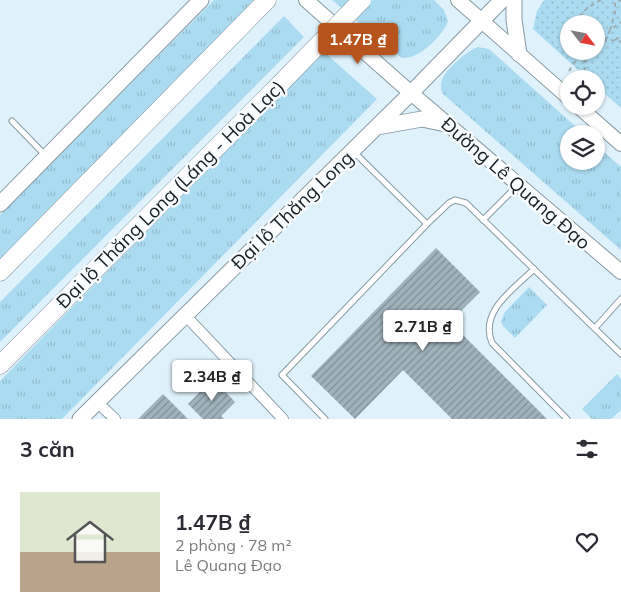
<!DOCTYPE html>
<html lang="vi">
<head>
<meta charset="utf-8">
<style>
  body { margin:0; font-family:Mulish,sans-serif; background:#f2f2f3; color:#2b2b33; height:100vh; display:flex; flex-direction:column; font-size:19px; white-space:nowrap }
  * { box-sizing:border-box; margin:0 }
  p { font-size:16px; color:#7c7c81 }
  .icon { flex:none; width:28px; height:28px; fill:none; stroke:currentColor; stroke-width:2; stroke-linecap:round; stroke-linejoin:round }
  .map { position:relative; height:419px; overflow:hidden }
  .details { display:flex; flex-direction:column; background:#fff; flex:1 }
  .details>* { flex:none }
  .needle { width:32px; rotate:122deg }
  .tools { position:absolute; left:560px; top:15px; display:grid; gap:10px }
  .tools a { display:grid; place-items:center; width:45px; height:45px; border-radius:50%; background:#fff; box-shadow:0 1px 4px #0004; font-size:25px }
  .price { position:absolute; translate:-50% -42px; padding:0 11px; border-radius:5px; background:#fff; color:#222; font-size:16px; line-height:32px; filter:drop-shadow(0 1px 2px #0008) }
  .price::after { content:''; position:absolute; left:50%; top:30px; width:15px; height:11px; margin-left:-8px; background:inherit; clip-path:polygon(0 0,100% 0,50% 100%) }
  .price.on { background:#b7541d; color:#fff }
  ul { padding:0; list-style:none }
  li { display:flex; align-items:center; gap:15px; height:125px; padding:0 20px }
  li span { display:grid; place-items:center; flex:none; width:140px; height:100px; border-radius:0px; color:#555 }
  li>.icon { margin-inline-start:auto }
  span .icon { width:60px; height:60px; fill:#fffc; stroke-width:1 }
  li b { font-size:21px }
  h2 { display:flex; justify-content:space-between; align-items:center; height:60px; padding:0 20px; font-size:21px }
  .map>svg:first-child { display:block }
  .grass { fill:url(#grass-tufts) }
  .park { fill:url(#park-dots); fill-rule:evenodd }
  .building { fill:url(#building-hatch) }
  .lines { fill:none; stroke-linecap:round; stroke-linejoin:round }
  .lane-casing { stroke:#889aa3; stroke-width:7 }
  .street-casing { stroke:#889aa3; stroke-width:12 }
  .secondary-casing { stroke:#889aa3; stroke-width:16 }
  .primary-casing { stroke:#889aa3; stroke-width:17 }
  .highway-casing { stroke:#889aa3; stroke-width:19 }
  .path { stroke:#9dadb4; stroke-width:2; stroke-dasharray:4 4; stroke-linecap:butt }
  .lane { stroke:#fff; stroke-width:5 }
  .street { stroke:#fff; stroke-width:10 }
  .secondary { stroke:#fff; stroke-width:14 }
  .primary { stroke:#fff; stroke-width:15 }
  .highway { stroke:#fff; stroke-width:18 }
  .highway-bridge-casing { stroke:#889aa3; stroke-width:19; stroke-linecap:butt }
  .highway-bridge { stroke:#fff; stroke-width:18 }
  .labels { text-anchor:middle; stroke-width:5; stroke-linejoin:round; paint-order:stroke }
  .street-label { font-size:19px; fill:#171f22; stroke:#f9fcfe }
</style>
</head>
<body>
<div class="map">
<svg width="621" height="419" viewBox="0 0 621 419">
  <defs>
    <pattern id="grass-tufts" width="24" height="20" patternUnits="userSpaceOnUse" patternTransform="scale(1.25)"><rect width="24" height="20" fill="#abdbf0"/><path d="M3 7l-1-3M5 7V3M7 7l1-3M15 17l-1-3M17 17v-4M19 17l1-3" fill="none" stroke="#92bcce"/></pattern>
    <pattern id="park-dots" width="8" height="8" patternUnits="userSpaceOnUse" patternTransform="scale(1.25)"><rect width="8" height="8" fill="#abdbf0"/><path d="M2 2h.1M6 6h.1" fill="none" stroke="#92bcce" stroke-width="1.8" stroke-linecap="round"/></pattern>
    <pattern id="building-hatch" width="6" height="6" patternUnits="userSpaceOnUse" patternTransform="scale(1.25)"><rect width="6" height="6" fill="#a0b2bb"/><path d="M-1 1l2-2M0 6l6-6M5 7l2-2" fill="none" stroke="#819098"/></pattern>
  </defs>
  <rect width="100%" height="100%" fill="#dff2fb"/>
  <g class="grass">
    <path d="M214,0H263L0,267V215Z"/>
    <path d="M332,0H434L444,10L448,21C443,36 418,60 402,58Z"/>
    <path d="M284,16L304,37L0,342V302Z"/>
    <path d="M478,47L489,49L584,134H569V161H596V145L621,167V250L442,93C441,88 440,85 442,80C445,70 468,50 478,47Z"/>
    <path d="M323,51L377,99L62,419H0V381Z"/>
    <path d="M529,287L547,305L515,338L503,326L501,322L504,313Z"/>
    <path d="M617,374L621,379V410L611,419H592L582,409Z"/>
  </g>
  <path class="park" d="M544,0H621V108L596,86V79H588L533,29L537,11ZM569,24H596V51H569Z"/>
  <g class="building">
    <path d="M436,248L480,292L450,322L547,419H452L403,370L355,419L311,376Z"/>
    <path d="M213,379L235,402L221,416L224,419H203L188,404Z"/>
    <path d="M163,394L188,419H138Z"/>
  </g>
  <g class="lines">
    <defs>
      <g id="lane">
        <path d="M12,121L45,155"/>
        <path d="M355,153L427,224"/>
        <path d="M483,220L517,186"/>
        <path d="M534,269C514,289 479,311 492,343L567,419"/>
        <path d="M595,328L621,299"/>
        <path d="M325,419L282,375L427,224L449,203L455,200L466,203L621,354"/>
      </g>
      <g id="street">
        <path d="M185,315L283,419"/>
        <path d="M97,402L115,419"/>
      </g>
      <g id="secondary">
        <path d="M306,0L411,93L621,272"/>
        <path d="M458,0L569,98"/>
        <path d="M578,106L621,144"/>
      </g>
      <g id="primary">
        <path d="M514,0V20L519,54"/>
        <path d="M377,127L422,119L450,125"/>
        <path d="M0,204L201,0"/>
        <path d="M80,419L411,93L502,0"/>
      </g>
      <g id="highway">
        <path d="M0,272L267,0"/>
        <path d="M0,365L281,83"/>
      </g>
    </defs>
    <use href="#lane" class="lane-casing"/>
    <use href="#street" class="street-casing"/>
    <use href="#secondary" class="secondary-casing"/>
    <use href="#primary" class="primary-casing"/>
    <use href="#highway" class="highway-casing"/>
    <g class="path">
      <path d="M618,0L621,1"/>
      <path d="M582,14L583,24"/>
      <path d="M575,24C581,12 589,6 601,0"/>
      <path d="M610,30L615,13V0"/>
      <path d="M615,40L621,36"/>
      <path d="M605,41L610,30L621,22"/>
      <path d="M596,46C604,40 611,39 621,42"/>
      <path d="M577,56L585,62"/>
      <path d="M569,71L577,59V51"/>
      <path d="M585,79C584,68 584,60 591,51"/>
    </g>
    <use href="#lane" class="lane"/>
    <use href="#street" class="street"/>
    <use href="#secondary" class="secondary"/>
    <use href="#primary" class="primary"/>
    <use href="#highway" class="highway"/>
    <defs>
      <path id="highway-bridge" d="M281,83L362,0"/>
    </defs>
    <use href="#highway-bridge" class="highway-bridge-casing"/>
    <use href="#highway-bridge" class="highway-bridge"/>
  </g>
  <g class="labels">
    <g class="street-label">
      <text transform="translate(516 183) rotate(41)" y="7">Đường Lê Quang Đạo</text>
      <text transform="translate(170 194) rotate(-45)" y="7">Đại lộ Thăng Long (Láng - Hoà Lạc)</text>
      <text transform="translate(292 210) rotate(-44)" y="7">Đại lộ Thăng Long</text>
    </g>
  </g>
</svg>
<div class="tools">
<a><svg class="needle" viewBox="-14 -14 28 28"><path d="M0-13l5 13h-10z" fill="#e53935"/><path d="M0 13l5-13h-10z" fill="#7c7c81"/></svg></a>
<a><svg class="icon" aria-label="locate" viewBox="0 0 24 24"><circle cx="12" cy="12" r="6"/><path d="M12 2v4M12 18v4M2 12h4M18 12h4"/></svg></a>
<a><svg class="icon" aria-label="layers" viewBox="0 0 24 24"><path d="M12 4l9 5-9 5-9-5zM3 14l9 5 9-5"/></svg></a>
</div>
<b class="price on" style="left:358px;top:65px">1.47B ₫</b>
<b class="price" style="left:423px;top:352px">2.71B ₫</b>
<b class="price" style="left:212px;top:402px">2.34B ₫</b>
</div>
<section class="details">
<h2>3 căn<svg class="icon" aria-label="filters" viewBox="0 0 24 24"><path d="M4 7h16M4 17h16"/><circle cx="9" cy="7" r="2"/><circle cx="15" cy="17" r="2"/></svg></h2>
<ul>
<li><span style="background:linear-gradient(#dfe7d0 60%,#b9a48a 0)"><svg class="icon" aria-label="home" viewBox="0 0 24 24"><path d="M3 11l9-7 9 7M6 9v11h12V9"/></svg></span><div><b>1.47B ₫</b><p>2 phòng · 78 m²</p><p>Lê Quang Đạo</p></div><svg class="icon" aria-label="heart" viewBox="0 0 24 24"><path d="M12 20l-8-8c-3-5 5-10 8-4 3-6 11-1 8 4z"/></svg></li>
</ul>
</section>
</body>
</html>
